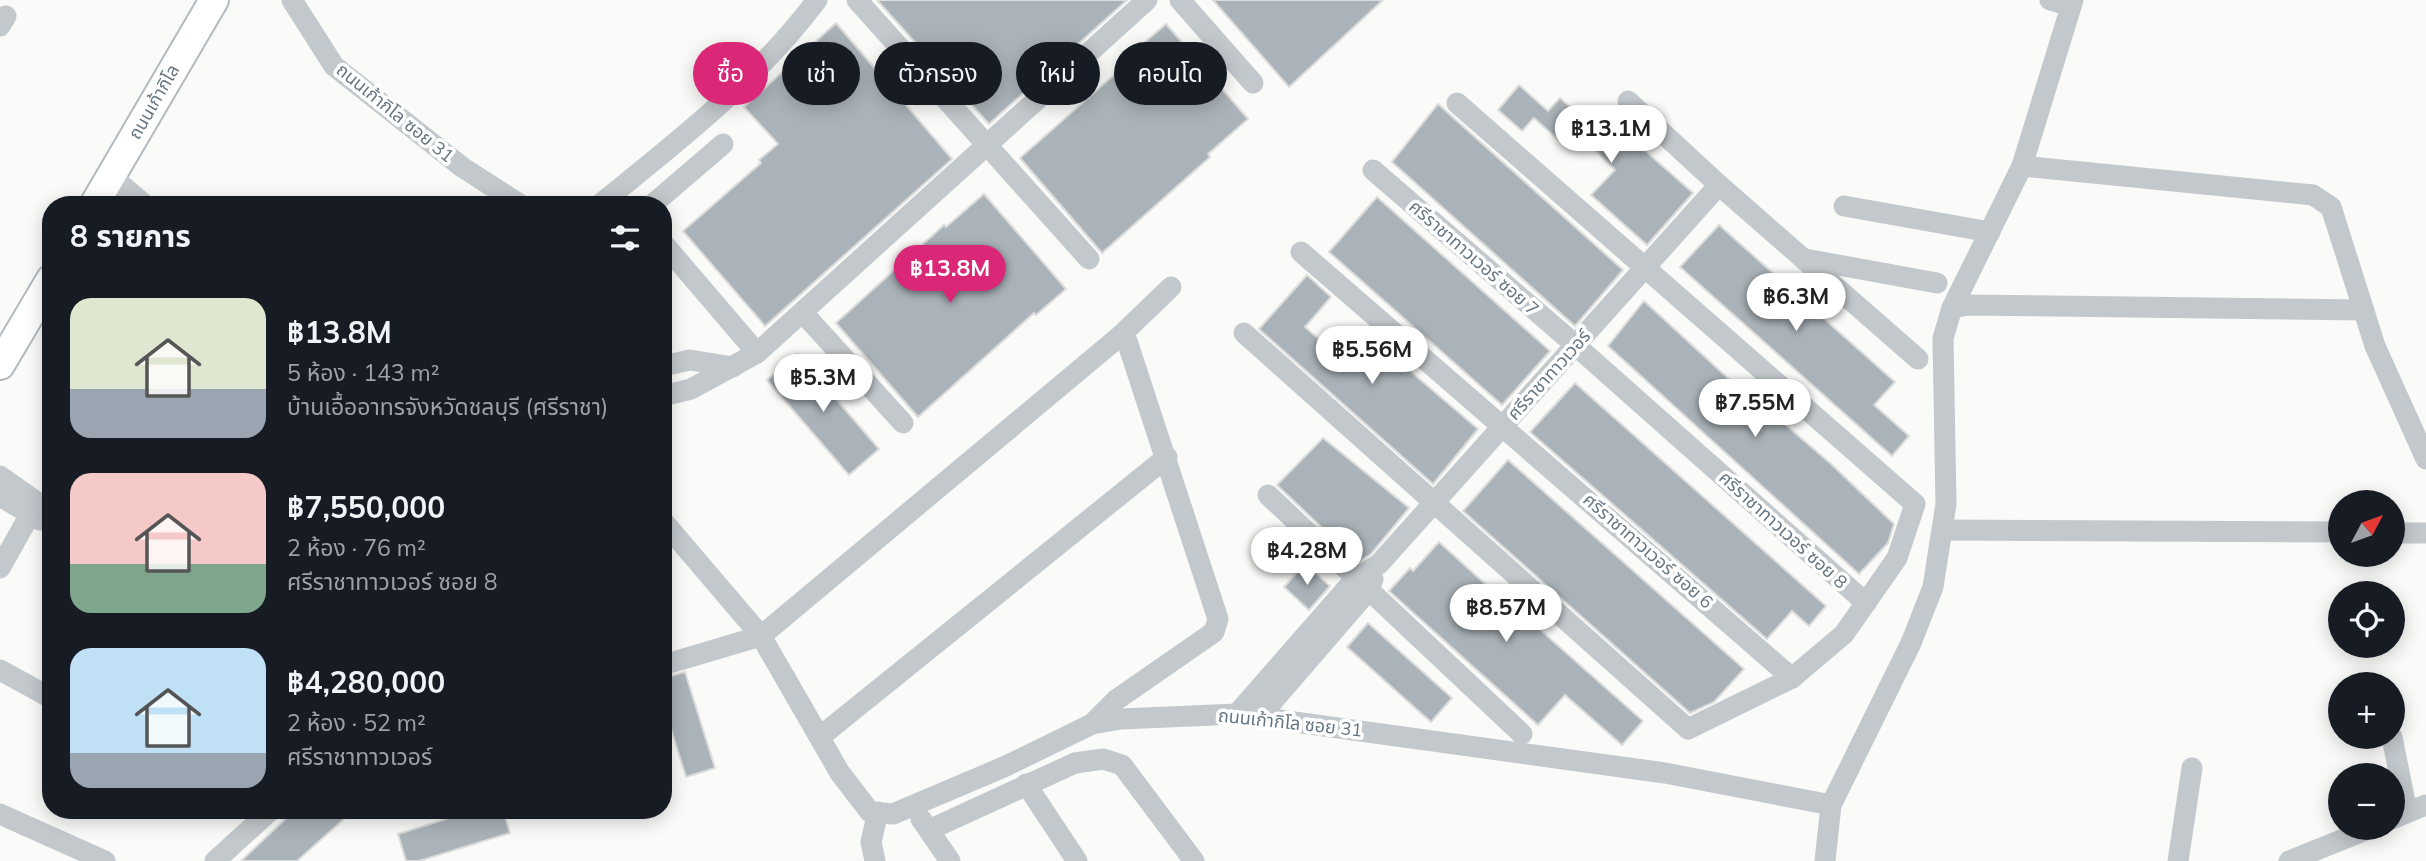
<!DOCTYPE html>
<html lang="th">
<head>
<meta charset="utf-8">
<style>
  body { margin:0; font-family:Mulish,"Noto Sans Thai",sans-serif; background:#20242c; color:#f1f3f6; height:100vh; display:flex; flex-direction:column; font-size:26px; white-space:nowrap }
  * { box-sizing:border-box; margin:0 }
  p { font-size:23px; color:#9ea1a6 }
  .icon { flex:none; width:38px; height:38px; fill:none; stroke:currentColor; stroke-width:2; stroke-linecap:round; stroke-linejoin:round }
  .map { position:relative; flex:1; overflow:hidden }
  .side { position:absolute; left:42px; top:196px; width:630px; height:623px; display:flex; flex-direction:column; background:#171b24; border-radius:28px; box-shadow:0 4px 18px #0003 }
  .side>* { flex:none }
  .banner { position:absolute; left:693px; top:42px; width:665px; height:63px; display:flex; gap:14px }
  .needle { width:46px; rotate:49deg }
  .fabs { position:absolute; left:2328px; top:490px; display:grid; gap:14px }
  .fabs a { display:grid; place-items:center; width:77px; height:77px; border-radius:50%; background:#171b24; box-shadow:0 4px 18px #0003; font-size:35px }
  .price { position:absolute; translate:-50% -60px; padding:0 16px; border-radius:24px; background:#fff; color:#222; font-size:23px; line-height:46px; filter:drop-shadow(0 2px 4px #0008) }
  .price::after { content:''; position:absolute; left:50%; top:42px; width:21px; height:16px; margin-left:-10px; background:inherit; clip-path:polygon(0 0,100% 0,50% 100%) }
  .price.on { background:#db2777; color:#fff }
  ul { padding:0; list-style:none }
  li { display:flex; align-items:center; gap:21px; height:175px; padding:0 28px }
  li span { display:grid; place-items:center; flex:none; width:196px; height:140px; border-radius:21px; color:#555 }
  li>.icon { margin-inline-start:auto }
  span .icon { width:84px; height:84px; fill:#fffc; stroke-width:1 }
  li b { font-size:30px }
  h2 { display:flex; justify-content:space-between; align-items:center; height:84px; padding:0 28px; font-size:30px }
  .chip { padding:0 24px; border-radius:32px; background:#171b24; box-shadow:0 4px 18px #0003; font-size:24px; line-height:63px }
  .chip.on { background:#db2777; color:#fff }
  .map>svg:first-child { display:block }
  .building { fill:#aab3b9; stroke:#dcdcda; stroke-width:2 }
  .lines { fill:none; stroke-linecap:round; stroke-linejoin:round }
  .secondary-casing { stroke:#b3babf; stroke-width:32 }
  .minor { stroke:#c3c8cc; stroke-width:21 }
  .secondary { stroke:#fff; stroke-width:28 }
  .labels { text-anchor:middle; stroke-width:7; stroke-linejoin:round; paint-order:stroke }
  .street-label { font-size:18px; fill:#657683; stroke:#fff }
</style>
</head>
<body>
<div class="map">
<svg width="2426" height="861" viewBox="0 0 2426 861">
  <rect width="100%" height="100%" fill="#fafaf8"/>
  <g class="building">
    <path d="M877,0H1127L989,124Z"/>
    <path d="M1213,0H1383L1289,87Z"/>
    <path d="M836,23L952,159L765,326L683,231L761,163L759,160L778,144L744,107Z"/>
    <path d="M1166,24L1248,119L1208,154L1210,157L1102,253L1020,158L1139,53L1136,50Z"/>
    <path d="M1519,85L1548,111L1560,98L1595,129L1607,117L1693,193L1647,245L1591,195L1615,170L1575,130L1563,144L1534,118L1522,131L1498,110Z"/>
    <path d="M1438,104L1623,270L1575,326L1392,162Z"/>
    <path d="M984,194L1066,289L1036,315L1034,313L918,417L836,323L944,225L946,227Z"/>
    <path d="M1377,197L1550,351L1502,405L1329,252Z"/>
    <path d="M1719,225L1895,382L1874,405L1909,436L1892,456L1680,267Z"/>
    <path d="M1307,275L1331,297L1305,327L1339,357L1362,330L1478,429L1433,484L1259,329Z"/>
    <path d="M1644,301L1755,403L1757,400L1831,464L1894,524L1888,543L1859,574L1608,346Z"/>
    <path d="M797,354L879,449L849,475L767,380Z"/>
    <path d="M1575,383L1826,606L1809,626L1792,611L1767,639L1530,432Z"/>
    <path d="M1323,438L1409,508L1371,554L1358,562L1277,485Z"/>
    <path d="M1508,460L1744,669L1714,702L1690,713L1463,511Z"/>
    <path d="M1439,542L1526,621L1528,619L1643,721L1622,745L1565,695L1538,725L1389,591L1410,568L1413,571Z"/>
    <path d="M1305,564L1330,586L1309,610L1284,587Z"/>
    <path d="M1368,623L1452,698L1431,722L1347,647Z"/>
    <path d="M685,672L715,768L686,777L663,703V678Z"/>
    <path d="M295,810H354L297,861H241Z"/>
    <path d="M475,810H503L510,833L419,861H406L398,834Z"/>
  </g>
  <g class="lines">
    <defs>
      <g id="secondary">
        <path d="M94,205L214,0"/>
        <path d="M0,365L51,279"/>
      </g>
    </defs>
    <use href="#secondary" class="secondary-casing"/>
    <g class="minor">
      <path d="M292,0L334,66L462,167L521,205"/>
      <path d="M857,0L1089,259"/>
      <path d="M1180,0L1253,83"/>
      <path d="M2050,0L2071,6"/>
      <path d="M0,26L6,16"/>
      <path d="M1628,101L1719,185L1918,359"/>
      <path d="M2022,166L2313,195L2331,207L2375,346L2426,459"/>
      <path d="M1373,170L1565,336L1866,603"/>
      <path d="M111,176L145,205"/>
      <path d="M599,205C677,142 757,80 817,0"/>
      <path d="M652,205L723,144"/>
      <path d="M1844,206L1990,232"/>
      <path d="M663,243L757,353"/>
      <path d="M1301,252L1792,678"/>
      <path d="M1805,259L1937,283"/>
      <path d="M1952,308L1968,305L2364,310"/>
      <path d="M804,314L903,423"/>
      <path d="M1244,333L1688,729L1792,678L1844,634L1897,558L1915,504L1457,103"/>
      <path d="M663,366L690,360L733,367"/>
      <path d="M663,396L691,389L757,353L1147,0"/>
      <path d="M0,476L37,502L51,517"/>
      <path d="M1268,495L1522,734"/>
      <path d="M0,496L40,520"/>
      <path d="M663,521L761,636L840,773L870,812L893,814L1006,766L1092,724L1121,719L1237,714L1665,773L1831,805"/>
      <path d="M1943,530L2340,532"/>
      <path d="M2392,533H2426"/>
      <path d="M0,568L37,502"/>
      <path d="M663,665L761,636L1120,336L1171,287"/>
      <path d="M0,670L51,698"/>
      <path d="M1237,714L1356,578L1379,564L1719,185"/>
      <path d="M1260,716L1369,590L1373,579"/>
      <path d="M1092,724L1116,700L1214,632L1218,619L1127,341L1120,336"/>
      <path d="M821,736L1167,457"/>
      <path d="M2392,737L2407,812"/>
      <path d="M1026,784L1077,861"/>
      <path d="M0,814L105,861"/>
      <path d="M921,819L950,861"/>
      <path d="M2392,819L2426,805"/>
      <path d="M929,830L1075,763L1103,759L1122,765L1194,861"/>
      <path d="M215,861L271,810"/>
      <path d="M875,861L871,842L878,812"/>
      <path d="M1825,861L1831,805L1911,643L1933,587L1946,504L1943,338L1952,308L2022,166L2073,0"/>
      <path d="M2178,861L2192,768"/>
      <path d="M2289,861L2371,828"/>
    </g>
    <use href="#secondary" class="secondary"/>
  </g>
  <g class="labels">
    <g class="street-label">
      <text transform="translate(154 102) rotate(-60)" y="6">ถนนเก้ากิโล</text>
      <text transform="translate(395 113) rotate(39)" y="6">ถนนเก้ากิโล ซอย 31</text>
      <text transform="translate(1474 258) rotate(41)" y="6">ศรีราชาทาวเวอร์ ซอย 7</text>
      <text transform="translate(1549 375) rotate(-48)" y="6">ศรีราชาทาวเวอร์</text>
      <text transform="translate(1783 530) rotate(42)" y="6">ศรีราชาทาวเวอร์ ซอย 8</text>
      <text transform="translate(1648 551) rotate(41)" y="6">ศรีราชาทาวเวอร์ ซอย 6</text>
      <text transform="translate(1290 723) rotate(6)" y="6">ถนนเก้ากิโล ซอย 31</text>
    </g>
  </g>
</svg>
<div class="fabs">
<a><svg class="needle" viewBox="-14 -14 28 28"><path d="M0-13l5 13h-10z" fill="#e53935"/><path d="M0 13l5-13h-10z" fill="#9ea1a6"/></svg></a>
<a><svg class="icon" aria-label="locate" viewBox="0 0 24 24"><circle cx="12" cy="12" r="6"/><path d="M12 2v4M12 18v4M2 12h4M18 12h4"/></svg></a>
<a>+</a>
<a>−</a>
</div>
<b class="price" style="left:1611px;top:165px">฿13.1M</b>
<b class="price on" style="left:950px;top:305px">฿13.8M</b>
<b class="price" style="left:1796px;top:333px">฿6.3M</b>
<b class="price" style="left:1372px;top:386px">฿5.56M</b>
<b class="price" style="left:823px;top:414px">฿5.3M</b>
<b class="price" style="left:1755px;top:439px">฿7.55M</b>
<b class="price" style="left:1307px;top:587px">฿4.28M</b>
<b class="price" style="left:1506px;top:644px">฿8.57M</b>
<div class="banner">
<a class="chip on">ซื้อ</a>
<a class="chip">เช่า</a>
<a class="chip">ตัวกรอง</a>
<a class="chip">ใหม่</a>
<a class="chip">คอนโด</a>
</div>
<section class="side">
<h2>8 รายการ<svg class="icon" aria-label="filters" viewBox="0 0 24 24"><path d="M4 7h16M4 17h16"/><circle cx="9" cy="7" r="2"/><circle cx="15" cy="17" r="2"/></svg></h2>
<ul>
<li><span style="background:linear-gradient(#dfe7d0 65%,#9aa5b1 0)"><svg class="icon" aria-label="home" viewBox="0 0 24 24"><path d="M3 11l9-7 9 7M6 9v11h12V9"/></svg></span><div><b>฿13.8M</b><p>5 ห้อง · 143 m²</p><p>บ้านเอื้ออาทรจังหวัดชลบุรี (ศรีราชา)</p></div></li>
<li><span style="background:linear-gradient(#f6c9c9 65%,#7fa58c 0)"><svg class="icon" aria-label="home" viewBox="0 0 24 24"><path d="M3 11l9-7 9 7M6 9v11h12V9"/></svg></span><div><b>฿7,550,000</b><p>2 ห้อง · 76 m²</p><p>ศรีราชาทาวเวอร์ ซอย 8</p></div></li>
<li><span style="background:linear-gradient(#bfe0f5 75%,#9aa5b1 0)"><svg class="icon" aria-label="home" viewBox="0 0 24 24"><path d="M3 11l9-7 9 7M6 9v11h12V9"/></svg></span><div><b>฿4,280,000</b><p>2 ห้อง · 52 m²</p><p>ศรีราชาทาวเวอร์</p></div></li>
</ul>
</section>
</div>
</body>
</html>
